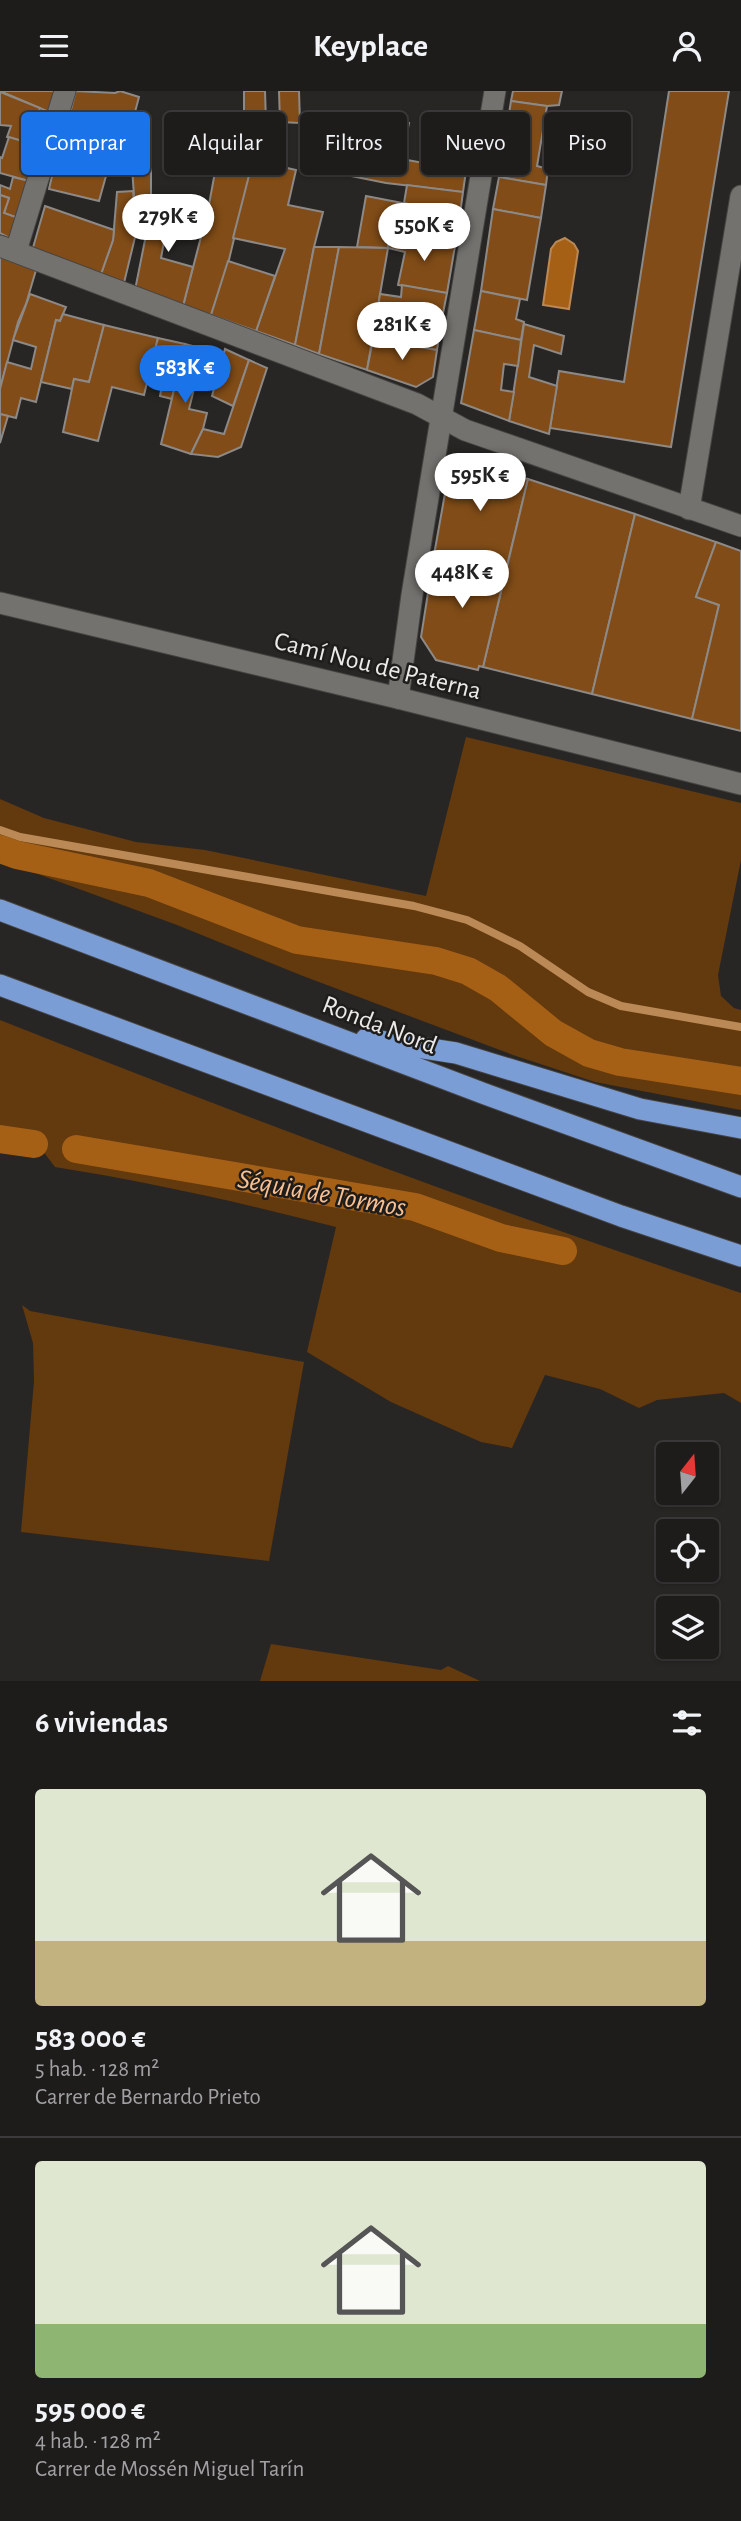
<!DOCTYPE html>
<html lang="es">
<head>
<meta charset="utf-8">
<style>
  body { margin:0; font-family:"Alegreya Sans",sans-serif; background:#2b2928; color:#f1f3f6; height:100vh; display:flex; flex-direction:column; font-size:26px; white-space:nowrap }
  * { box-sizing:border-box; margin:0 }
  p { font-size:23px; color:#a1a1a3 }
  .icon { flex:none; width:38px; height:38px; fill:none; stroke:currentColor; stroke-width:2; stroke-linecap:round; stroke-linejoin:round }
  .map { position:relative; height:1590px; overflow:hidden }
  .side { display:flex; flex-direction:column; background:#1e1c1b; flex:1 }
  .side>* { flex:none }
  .banner { position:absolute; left:21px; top:21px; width:700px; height:63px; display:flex; gap:14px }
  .needle { width:46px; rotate:17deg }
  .buttons { position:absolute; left:656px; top:1351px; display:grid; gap:14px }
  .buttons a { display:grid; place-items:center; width:63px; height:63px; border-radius:7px; background:#1e1c1b; box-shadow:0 2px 5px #0004,0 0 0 2px #3c3a3a; font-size:35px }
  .price { position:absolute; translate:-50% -60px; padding:0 16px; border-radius:24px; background:#fff; color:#222; font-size:23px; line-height:46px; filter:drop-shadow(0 2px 4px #0008) }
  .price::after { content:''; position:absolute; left:50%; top:42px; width:21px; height:16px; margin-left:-10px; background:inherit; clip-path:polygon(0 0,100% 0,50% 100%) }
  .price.selected { background:#1a73e8; color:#fff }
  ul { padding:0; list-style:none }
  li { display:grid; align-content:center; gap:14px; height:371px; padding:0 35px }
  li+li { border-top:2px solid #3c3a3a }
  li span { display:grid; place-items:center; height:217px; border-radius:7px; color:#555 }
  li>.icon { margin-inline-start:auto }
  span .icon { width:126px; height:126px; fill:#fffc; stroke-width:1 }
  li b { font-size:30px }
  h2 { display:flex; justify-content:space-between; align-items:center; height:84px; padding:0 35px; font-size:30px }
  .chip { padding:0 24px; border-radius:7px; background:#1e1c1b; box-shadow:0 2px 5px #0004,0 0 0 2px #3c3a3a; font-size:24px; line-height:63px }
  .chip.selected { background:#1a73e8; color:#fff }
  header { display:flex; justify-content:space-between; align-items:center; height:91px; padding:0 35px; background:#1e1c1b; font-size:32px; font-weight:600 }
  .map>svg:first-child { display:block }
  .green { fill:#63390e }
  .water { fill:#a56016; stroke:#ba8955; stroke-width:2 }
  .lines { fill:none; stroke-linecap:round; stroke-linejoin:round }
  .stream { stroke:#ba8955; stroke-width:8 }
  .canal { stroke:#a56016; stroke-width:28 }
  .building { fill:#814c17; stroke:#8c8987; stroke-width:2 }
  .minor-casing { stroke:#464442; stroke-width:23 }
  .highway-casing { stroke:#464442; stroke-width:23 }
  .minor { stroke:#74726f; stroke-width:21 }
  .highway { stroke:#7b9dd5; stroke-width:21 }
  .labels { text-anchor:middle; stroke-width:5; stroke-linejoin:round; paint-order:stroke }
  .street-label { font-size:26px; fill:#eceae9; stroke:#1f1d1b }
  .water-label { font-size:28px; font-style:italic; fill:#f9c090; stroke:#1f1d1b }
</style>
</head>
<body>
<header><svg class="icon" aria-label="menu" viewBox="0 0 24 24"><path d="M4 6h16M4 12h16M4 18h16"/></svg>Keyplace<svg class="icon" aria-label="person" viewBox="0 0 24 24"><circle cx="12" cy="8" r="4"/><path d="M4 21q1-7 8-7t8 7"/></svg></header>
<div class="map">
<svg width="741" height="1590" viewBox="0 0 741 1590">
  <rect width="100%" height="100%" fill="#282624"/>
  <g class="green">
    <path d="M466,646L741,712V769L718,884L721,905L734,917L741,919V1019L595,991L513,964L303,885L177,834L0,769V708L44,727L136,751L205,759L426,805Z"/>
    <path d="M0,929C245,1026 491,1119 741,1202V1312L724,1302L657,1309L639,1317L600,1298L545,1284L512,1357L481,1351L391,1311L307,1261L336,1136C243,1112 150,1091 55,1076L39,1055L0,1052Z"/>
    <path d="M22,1214L30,1220L304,1271L269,1470L21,1441L34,1290L33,1252Z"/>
    <path d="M271,1553L441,1579L448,1575L480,1590H260Z"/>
  </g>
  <path class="water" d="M565,147L574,153L578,160L569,218L543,214L551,158L556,151Z"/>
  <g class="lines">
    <path class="stream" d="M0,739L20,746L414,815L467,829L520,855L588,901L621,915L741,936"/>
    <g class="canal">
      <path d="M0,758L17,764L149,792L297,849L436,870L468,880L498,897L553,942L589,962L620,971L741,990"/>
      <path d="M0,1048L34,1053"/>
      <path d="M76,1058L415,1116L501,1147L563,1160"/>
    </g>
  </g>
  <g class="building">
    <path d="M0,0H56L49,21Z"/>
    <path d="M76,0L115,2L120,0L139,6L130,40L120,39L111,32L70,22Z"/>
    <path d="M244,0H265L266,32L244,31Z"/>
    <path d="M279,0H299L300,32L280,31Z"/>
    <path d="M513,0H562L559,14L547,15L511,10Z"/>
    <path d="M669,0H729L671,356L550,337L559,280L624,291Z"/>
    <path d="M0,1L40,17L27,60L20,57L22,50L7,46L11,35L0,34Z"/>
    <path d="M511,10L547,15L537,75L548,78L546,94L499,86Z"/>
    <path d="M70,22L111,32L114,34L111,48L127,61L151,62V119L135,118L132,77L117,79L96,59L61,52Z"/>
    <path d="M255,31L256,52L253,69L227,177L211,224L183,215L208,119L217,70L210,32Z"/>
    <path d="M343,32H409L402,68L466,80L463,101L386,92L331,81Z"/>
    <path d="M9,46L22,50L20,57L37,62L29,90L0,82V66L2,67Z"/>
    <path d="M61,52L96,59L106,68L101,84L55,72Z"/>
    <path d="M253,69L296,79L288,114L323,121L314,156L295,254L256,240L285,158L233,147Z"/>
    <path d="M55,72L106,85L99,110L49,98Z"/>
    <path d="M13,86L29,90L18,127L4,122L9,107L0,104V94L10,98Z"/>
    <path d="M499,86L546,94L541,127L493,118Z"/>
    <path d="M407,94L463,101L460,123L404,112Z"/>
    <path d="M133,100L135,122L128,123V136L137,138L124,192L101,183L113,149L117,101Z"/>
    <path d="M0,104L9,107L4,122L18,127L11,148L0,142Z"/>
    <path d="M366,105L460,123L455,155L390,143L388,157L357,156Z"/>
    <path d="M45,115L114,139L113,149L101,183L32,160Z"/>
    <path d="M166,118L208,119L201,146L166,140L161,167L193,176L183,215L135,199L151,119Z"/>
    <path d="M493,118L541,127L527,209L481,200Z"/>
    <path d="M390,143L455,155L447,202L398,194L405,161L388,157Z"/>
    <path d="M314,156H339L319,263L295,254Z"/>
    <path d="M339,156L388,157L367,279L319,263Z"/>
    <path d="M0,166L36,179L26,213L18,231L0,298Z"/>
    <path d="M228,170L275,185L256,240L211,224Z"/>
    <path d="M402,194L447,202L442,227L378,216L380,203L401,206Z"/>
    <path d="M481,200L520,208L516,228L524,231L521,249L474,239Z"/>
    <path d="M30,203L66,216L60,230L56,229L36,311L21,307L16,327L0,323V298L7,271L31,278L36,256L13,249Z"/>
    <path d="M396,218L442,227L437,259L388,251Z"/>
    <path d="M63,223L104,234L89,291L74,288L72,298L41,291L56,229L60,230Z"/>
    <path d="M524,233L564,245L561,263L534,254L529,286L557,295L549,343L509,330Z"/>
    <path d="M104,234L158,247L144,304L112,296L98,350L63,341L74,288L89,291Z"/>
    <path d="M474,239L521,249L518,275L504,273L501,299L514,301L509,330L461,312Z"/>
    <path d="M158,247L185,253L172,308L160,305L163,289L148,286Z"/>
    <path d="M373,248L437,259L433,286L416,296L367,279Z"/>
    <path d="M185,253L204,258L189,318L207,322L203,338L191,363L161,353Z"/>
    <path d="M225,258L249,269L233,315L212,305Z"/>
    <path d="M249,269L267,277L241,356L218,366L191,363L203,338L224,343Z"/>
    <path d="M0,323L8,325L0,352Z"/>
    <path d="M471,367L525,384L524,387L528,388L507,475L434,464L449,380Z"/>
    <path d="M528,388L635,423L592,603L483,576Z"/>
    <path d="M635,423L716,451L696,506L719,514L692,628L592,603Z"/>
    <path d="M716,451L741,460V640L692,628L719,514L696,506Z"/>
    <path d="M434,464L507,475L483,576L479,575L478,579L436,569L421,546Z"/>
  </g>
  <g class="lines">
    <defs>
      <g id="minor">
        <path d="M0,155L417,313L465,339L741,435"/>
        <path d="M16,160L65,0"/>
        <path d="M689,418L741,105"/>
        <path d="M0,512L398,607L741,693"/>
        <path d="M398,607L412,504L495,0"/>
      </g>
      <g id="highway">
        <path d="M0,819L485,1003L741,1096"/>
        <path d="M0,894L621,1125L741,1165"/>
        <path d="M366,948L456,962L640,1018L741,1037"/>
      </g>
    </defs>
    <use href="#minor" class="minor-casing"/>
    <use href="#highway" class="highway-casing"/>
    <use href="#minor" class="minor"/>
    <use href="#highway" class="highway"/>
  </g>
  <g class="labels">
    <g class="street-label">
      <text transform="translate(378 574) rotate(14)" y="9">Camí Nou de Paterna</text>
      <text transform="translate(380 933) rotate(21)" y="9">Ronda Nord</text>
    </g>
    <g class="water-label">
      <text transform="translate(322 1101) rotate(10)" y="10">Séquia de Tormos</text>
    </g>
  </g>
</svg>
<div class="buttons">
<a><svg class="needle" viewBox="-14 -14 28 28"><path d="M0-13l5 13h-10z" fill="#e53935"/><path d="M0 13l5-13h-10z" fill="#a1a1a3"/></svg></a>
<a><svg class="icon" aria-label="locate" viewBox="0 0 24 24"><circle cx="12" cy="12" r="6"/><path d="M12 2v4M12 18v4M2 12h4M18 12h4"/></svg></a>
<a><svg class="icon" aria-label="layers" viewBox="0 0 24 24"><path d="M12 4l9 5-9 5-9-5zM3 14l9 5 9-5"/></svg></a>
</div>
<b class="price" style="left:168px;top:163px">279K €</b>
<b class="price" style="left:424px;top:172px">550K €</b>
<b class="price" style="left:402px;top:271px">281K €</b>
<b class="price selected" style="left:185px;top:314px">583K €</b>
<b class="price" style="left:480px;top:422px">595K €</b>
<b class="price" style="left:462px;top:519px">448K €</b>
<div class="banner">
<a class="chip selected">Comprar</a>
<a class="chip">Alquilar</a>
<a class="chip">Filtros</a>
<a class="chip">Nuevo</a>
<a class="chip">Piso</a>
</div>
</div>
<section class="side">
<h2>6 viviendas<svg class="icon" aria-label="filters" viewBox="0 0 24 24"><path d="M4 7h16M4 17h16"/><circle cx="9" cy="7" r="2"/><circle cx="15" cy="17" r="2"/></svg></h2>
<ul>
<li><span style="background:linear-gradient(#dfe7d0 70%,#c2b280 0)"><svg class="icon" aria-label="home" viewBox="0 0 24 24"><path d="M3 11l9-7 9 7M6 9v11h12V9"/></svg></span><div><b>583 000 €</b><p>5 hab. · 128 m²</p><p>Carrer de Bernardo Prieto</p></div></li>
<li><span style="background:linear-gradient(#dfe7d0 75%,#8fb573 0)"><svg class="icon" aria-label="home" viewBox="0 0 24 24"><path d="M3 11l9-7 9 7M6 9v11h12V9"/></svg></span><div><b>595 000 €</b><p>4 hab. · 128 m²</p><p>Carrer de Mossén Miguel Tarín</p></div></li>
</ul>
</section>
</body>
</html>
